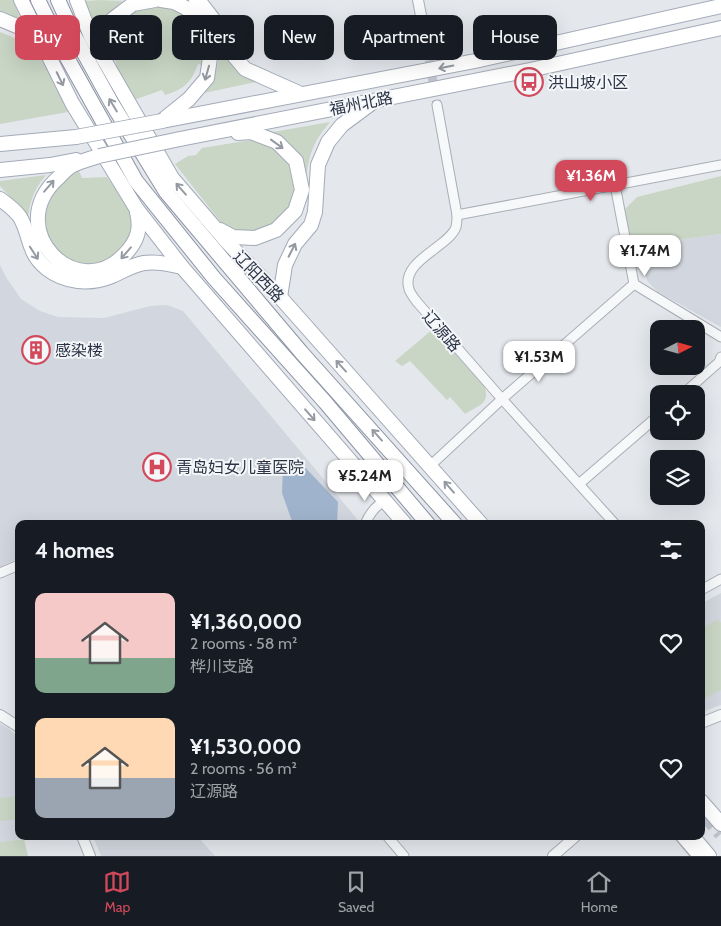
<!DOCTYPE html>
<html lang="en">
<head>
<meta charset="utf-8">
<style>
  body { margin:0; font-family:Cabin,"Noto Sans SC",sans-serif; background:#20242c; color:#f1f3f6; height:100vh; display:flex; flex-direction:column; font-size:19px; white-space:nowrap }
  * { box-sizing:border-box; margin:0 }
  p { font-size:16px; color:#9ea1a6 }
  .icon { flex:none; width:28px; height:28px; fill:none; stroke:currentColor; stroke-width:2; stroke-linecap:round; stroke-linejoin:round }
  .map { position:relative; flex:1; overflow:hidden }
  .drawer { position:absolute; left:15px; top:520px; width:690px; height:320px; display:flex; flex-direction:column; background:#171b24; border-radius:10px; box-shadow:0 5px 20px #0002 }
  .drawer>* { flex:none }
  .top-card { position:absolute; left:15px; top:15px; width:691px; height:45px; display:flex; gap:10px }
  .needle { width:32px; rotate:84deg }
  .tools { position:absolute; left:650px; top:320px; display:grid; gap:10px }
  .tools a { display:grid; place-items:center; width:55px; height:55px; border-radius:10px; background:#171b24; box-shadow:0 5px 20px #0002; font-size:25px }
  .price { position:absolute; translate:-50% -42px; padding:0 11px; border-radius:10px; background:#fff; color:#222; font-size:16px; line-height:32px; filter:drop-shadow(0 1px 2px #0008) }
  .price::after { content:''; position:absolute; left:50%; top:30px; width:15px; height:11px; margin-left:-8px; background:inherit; clip-path:polygon(0 0,100% 0,50% 100%) }
  .price.on { background:#d1495b; color:#fff }
  ul { padding:0; list-style:none }
  li { display:flex; align-items:center; gap:15px; height:125px; padding:0 20px }
  li span { display:grid; place-items:center; flex:none; width:140px; height:100px; border-radius:10px; color:#555 }
  li>.icon { margin-inline-start:auto }
  span .icon { width:60px; height:60px; fill:#fffc; stroke-width:1 }
  li b { font-size:21px }
  h2 { display:flex; justify-content:space-between; align-items:center; height:60px; padding:0 20px; font-size:21px }
  .pill { padding:0 18px; border-radius:10px; background:#171b24; box-shadow:0 5px 20px #0002; font-size:18px; line-height:45px }
  .pill.on { background:#d1495b; color:#fff }
  .tabs { display:flex; justify-content:space-around; align-items:center; height:70px; border-top:1px solid #363941; background:#171b24; font-size:14px; color:#9ea1a6 }
  .tabs a { display:grid; justify-items:center; gap:2px }
  .tabs .on { color:#d1495b }
  .map>svg:first-child { display:block }
  .built { fill:#d2d6de }
  .green { fill:#c9d6c5 }
  .water { fill:#9fb4cc }
  .lines { fill:none; stroke-linecap:round; stroke-linejoin:round }
  .minor-tunnel { stroke:#bfc3cb; stroke-width:9; stroke-dasharray:9 4.5; stroke-linecap:butt }
  .trunk-tunnel { stroke:#bfc3cb; stroke-width:14; stroke-dasharray:14 7; stroke-linecap:butt }
  .minor-casing { stroke:#a9aeb7; stroke-width:11 }
  .tertiary-casing { stroke:#a9aeb7; stroke-width:12 }
  .secondary-casing { stroke:#a9aeb7; stroke-width:15 }
  .primary-casing { stroke:#a3abb8; stroke-width:16 }
  .trunk-casing { stroke:#8b94a3; stroke-width:16 }
  .minor { stroke:#f7f8fa; stroke-width:9 }
  .tertiary { stroke:#f7f8fa; stroke-width:10 }
  .secondary { stroke:#fff; stroke-width:12 }
  .primary { stroke:#fff; stroke-width:14 }
  .trunk { stroke:#fff; stroke-width:14 }
  .primary-bridge-casing { stroke:#a3abb8; stroke-width:16; stroke-linecap:butt }
  .primary-bridge { stroke:#fff; stroke-width:14 }
  .oneway { stroke:#959aa2 }
  .labels { text-anchor:middle; stroke-width:4; stroke-linejoin:round; paint-order:stroke }
  .poi-label { font-size:16px; fill:#2b3445; stroke:#f4f6f9; text-anchor:start }
  .street-label { font-size:16px; fill:#2b3445; stroke:#f4f6f9 }
</style>
</head>
<body>
<div class="map">
<svg width="721" height="856" viewBox="0 0 721 856">
  <rect width="100%" height="100%" fill="#e4e7ec"/>
  <g class="built">
    <path d="M721,234V327L658,292L648,282L633,246Z"/>
    <path d="M0,265L6,277L21,299L40,311L58,317L104,318L150,306L167,305L183,311L357,519L355,524H19V558L0,567Z"/>
    <path d="M721,593V705L701,712V604Z"/>
    <path d="M0,724L8,728L19,738V836H24V839L0,842Z"/>
    <path d="M93,836H197L215,856H101Z"/>
  </g>
  <g class="green">
    <path d="M0,0H13L23,26L0,16Z"/>
    <path d="M100,0L123,1L108,15L99,35L85,1Z"/>
    <path d="M162,5C169,7 179,9 185,13C202,25 204,47 202,65L198,64C192,82 183,90 165,95L162,90L134,100C126,84 108,59 116,40C118,37 121,34 123,31L116,24L137,10Z"/>
    <path d="M0,32L27,43L41,53L68,112L0,124Z"/>
    <path d="M218,39C227,61 236,71 256,82L204,93C218,71 220,65 218,39Z"/>
    <path d="M330,122C313,142 309,154 306,180C299,158 293,144 273,132Z"/>
    <path d="M251,140L273,147L289,164L294,190L290,207L273,224L255,233H236L223,225L175,164L188,156L196,155L202,148Z"/>
    <path d="M79,171L82,178L107,177L133,214L135,223L126,247L102,265H73L52,251L41,204L60,179Z"/>
    <path d="M46,175C33,190 28,205 28,225L16,203L0,186V181Z"/>
    <path d="M721,176V234L633,246L623,211L637,197Z"/>
    <path d="M433,329L484,385C491,404 479,405 465,414L450,397L447,400L410,361L402,366L395,361Z"/>
    <path d="M718,619L721,623V690L701,700V629Z"/>
    <path d="M19,796V819L0,821V798Z"/>
    <path d="M24,839L28,856H0V842Z"/>
  </g>
  <path class="water" d="M297,459L338,502L337,524H293L282,493L283,468Z"/>
  <g class="lines">
    <path class="minor-tunnel" d="M427,47L437,105"/>
    <path class="trunk-tunnel" d="M705,815L721,834"/>
    <defs>
      <g id="minor">
        <path d="M437,105L457,215C457,218 457,223 456,227C449,247 400,261 409,289C410,293 414,298 417,302L502,399L615,524"/>
        <path d="M615,185L634,284L721,337"/>
        <path d="M457,215L721,165"/>
        <path d="M683,394L719,362L721,357"/>
        <path d="M430,466L502,399L634,284"/>
        <path d="M579,484L659,415"/>
        <path d="M365,524C369,515 376,505 385,501"/>
        <path d="M0,573L19,565"/>
        <path d="M701,590L721,579"/>
        <path d="M387,836L404,856"/>
      </g>
      <g id="tertiary">
        <path d="M418,0L427,47"/>
        <path d="M0,715L19,727"/>
        <path d="M701,723L721,715"/>
        <path d="M82,836L90,856"/>
        <path d="M553,856L576,836"/>
      </g>
      <path id="secondary" d="M682,836L699,856"/>
      <g id="primary">
        <path d="M21,0L72,103L136,208L182,267L405,524"/>
        <path d="M77,0L91,37L172,178L227,242L280,297L481,524"/>
        <path d="M161,0L174,2L186,8L204,24L211,51L207,78L189,99L163,120"/>
        <path d="M196,0L199,1L216,23L230,51L245,69L301,94"/>
        <path d="M0,19L38,35"/>
        <path d="M105,59L102,47L113,19L133,4L155,0"/>
        <path d="M162,121L475,61L721,6"/>
        <path d="M180,139L530,70L721,28"/>
        <path d="M0,144L76,137"/>
        <path d="M99,156C90,159 81,161 73,165C68,167 63,173 59,177C0,229 78,307 126,253C138,240 141,228 137,212"/>
        <path d="M0,170L50,165L76,160"/>
        <path d="M0,199C7,204 15,210 20,217C31,236 27,252 46,268C65,283 90,285 112,276C123,271 132,265 144,263C157,261 170,264 182,267"/>
        <path d="M220,230L233,237L255,238L276,230L295,211L302,190L296,161L277,142L251,132L238,133"/>
        <path d="M280,297L285,265L295,244L311,225L315,212L318,165L328,142L342,125L373,102"/>
        <path d="M701,801L721,824"/>
        <path d="M692,836L709,856"/>
      </g>
      <g id="trunk">
        <path d="M38,0L65,54L136,181L214,278L325,402L428,524"/>
        <path d="M58,0L74,35L111,102L166,192L301,352L455,524"/>
      </g>
    </defs>
    <use href="#minor" class="minor-casing"/>
    <use href="#tertiary" class="tertiary-casing"/>
    <use href="#secondary" class="secondary-casing"/>
    <use href="#primary" class="primary-casing"/>
    <use href="#trunk" class="trunk-casing"/>
    <use href="#minor" class="minor"/>
    <use href="#tertiary" class="tertiary"/>
    <use href="#secondary" class="secondary"/>
    <use href="#primary" class="primary"/>
    <use href="#trunk" class="trunk"/>
    <defs>
      <g id="primary-bridge">
        <path d="M76,137L162,121"/>
        <path d="M99,156L180,139"/>
      </g>
    </defs>
    <use href="#primary-bridge" class="primary-bridge-casing"/>
    <use href="#primary-bridge" class="primary-bridge"/>
  </g>
  <defs><path id="oneway-shaft" d="M-6 0H5M1.5-3L5.5 0L1.5 3" fill="none" stroke-width="1.6" stroke-linecap="round" stroke-linejoin="round" transform="scale(1.25)"/></defs>
  <g class="oneway">
    <use href="#oneway-shaft" transform="translate(446 67) rotate(169)"/>
    <use href="#oneway-shaft" transform="translate(207 73) rotate(106)"/>
    <use href="#oneway-shaft" transform="translate(60 79) rotate(64)"/>
    <use href="#oneway-shaft" transform="translate(113 105) rotate(-121)"/>
    <use href="#oneway-shaft" transform="translate(277 144) rotate(36)"/>
    <use href="#oneway-shaft" transform="translate(49 186) rotate(-49)"/>
    <use href="#oneway-shaft" transform="translate(181 189) rotate(-131)"/>
    <use href="#oneway-shaft" transform="translate(292 250) rotate(-63)"/>
    <use href="#oneway-shaft" transform="translate(34 253) rotate(57)"/>
    <use href="#oneway-shaft" transform="translate(126 253) rotate(131)"/>
    <use href="#oneway-shaft" transform="translate(341 366) rotate(-132)"/>
    <use href="#oneway-shaft" transform="translate(310 415) rotate(49)"/>
    <use href="#oneway-shaft" transform="translate(377 435) rotate(-132)"/>
    <use href="#oneway-shaft" transform="translate(449 487) rotate(-131)"/>
  </g>
  <defs>
    <symbol id="bus-ring" viewBox="-11 -11 22 22"><circle r="9.5" fill="#f4f6f9" stroke="#d1495b" stroke-width="1.5"/><path d="M-5-6H5V4H4V6H2V4H-2V6H-4V4H-5ZM-3.5-4V0h7V-4ZM-3.5 1.2v1.5H-2V1.2ZM2 1.2v1.5H3.5V1.2Z" fill="#d1495b"/></symbol>
    <symbol id="building-ring" viewBox="-11 -11 22 22"><circle r="9.5" fill="#f4f6f9" stroke="#d1495b" stroke-width="1.5"/><path d="M-4-6H4V6H1V3H-1V6H-4ZM-2.5-4.3h1.7v1.8h-1.7ZM.8-4.3h1.7v1.8H.8ZM-2.5-1h1.7V.8h-1.7ZM.8-1h1.7V.8H.8Z" fill="#d1495b"/></symbol>
    <symbol id="hospital-ring" viewBox="-11 -11 22 22"><circle r="9.5" fill="#f4f6f9" stroke="#d1495b" stroke-width="1.5"/><path d="M-5-5h3v3.5h4V-5h3V5h-3V1.5h-4V5h-3Z" fill="#d1495b"/></symbol>
  </defs>
  <g fill-rule="evenodd">
    <use href="#bus-ring" x="513" y="66" width="32" height="32"/>
    <use href="#building-ring" x="20" y="334" width="32" height="32"/>
    <use href="#hospital-ring" x="141" y="451" width="32" height="32"/>
  </g>
  <g class="labels">
    <g class="poi-label">
      <text x="548" y="88">洪山坡小区</text>
      <text x="55" y="356">感染楼</text>
      <text x="176" y="473">青岛妇女儿童医院</text>
    </g>
    <g class="street-label">
      <text transform="translate(361 103) rotate(-11)" y="6">福州北路</text>
      <text transform="translate(259 276) rotate(46)" y="6">辽阳西路</text>
      <text transform="translate(442 331) rotate(49)" y="6">辽源路</text>
    </g>
  </g>
</svg>
<div class="tools">
<a><svg class="needle" viewBox="-14 -14 28 28"><path d="M0-13l5 13h-10z" fill="#e53935"/><path d="M0 13l5-13h-10z" fill="#9ea1a6"/></svg></a>
<a><svg class="icon" aria-label="locate" viewBox="0 0 24 24"><circle cx="12" cy="12" r="6"/><path d="M12 2v4M12 18v4M2 12h4M18 12h4"/></svg></a>
<a><svg class="icon" aria-label="layers" viewBox="0 0 24 24"><path d="M12 4l9 5-9 5-9-5zM3 14l9 5 9-5"/></svg></a>
</div>
<b class="price on" style="left:591px;top:202px">¥1.36M</b>
<b class="price" style="left:645px;top:277px">¥1.74M</b>
<b class="price" style="left:539px;top:383px">¥1.53M</b>
<b class="price" style="left:365px;top:502px">¥5.24M</b>
<div class="top-card">
<a class="pill on">Buy</a>
<a class="pill">Rent</a>
<a class="pill">Filters</a>
<a class="pill">New</a>
<a class="pill">Apartment</a>
<a class="pill">House</a>
</div>
<section class="drawer">
<h2>4 homes<svg class="icon" aria-label="filters" viewBox="0 0 24 24"><path d="M4 7h16M4 17h16"/><circle cx="9" cy="7" r="2"/><circle cx="15" cy="17" r="2"/></svg></h2>
<ul>
<li><span style="background:linear-gradient(#f6c9c9 65%,#7fa58c 0)"><svg class="icon" aria-label="home" viewBox="0 0 24 24"><path d="M3 11l9-7 9 7M6 9v11h12V9"/></svg></span><div><b>¥1,360,000</b><p>2 rooms · 58 m²</p><p>桦川支路</p></div><svg class="icon" aria-label="heart" viewBox="0 0 24 24"><path d="M12 20l-8-8c-3-5 5-10 8-4 3-6 11-1 8 4z"/></svg></li>
<li><span style="background:linear-gradient(#ffd9b3 60%,#9aa5b1 0)"><svg class="icon" aria-label="home" viewBox="0 0 24 24"><path d="M3 11l9-7 9 7M6 9v11h12V9"/></svg></span><div><b>¥1,530,000</b><p>2 rooms · 56 m²</p><p>辽源路</p></div><svg class="icon" aria-label="heart" viewBox="0 0 24 24"><path d="M12 20l-8-8c-3-5 5-10 8-4 3-6 11-1 8 4z"/></svg></li>
</ul>
</section>
</div>
<nav class="tabs">
<a class="on"><svg class="icon" aria-label="map" viewBox="0 0 24 24"><path d="M3 6l6-2 6 2 6-2v14l-6 2-6-2-6 2zM9 4v14M15 6v14"/></svg>Map</a>
<a><svg class="icon" aria-label="saved" viewBox="0 0 24 24"><path d="M7 4h10v16l-5-4-5 4z"/></svg>Saved</a>
<a><svg class="icon" aria-label="home" viewBox="0 0 24 24"><path d="M3 11l9-7 9 7M6 9v11h12V9"/></svg>Home</a>
</nav>
</body>
</html>
